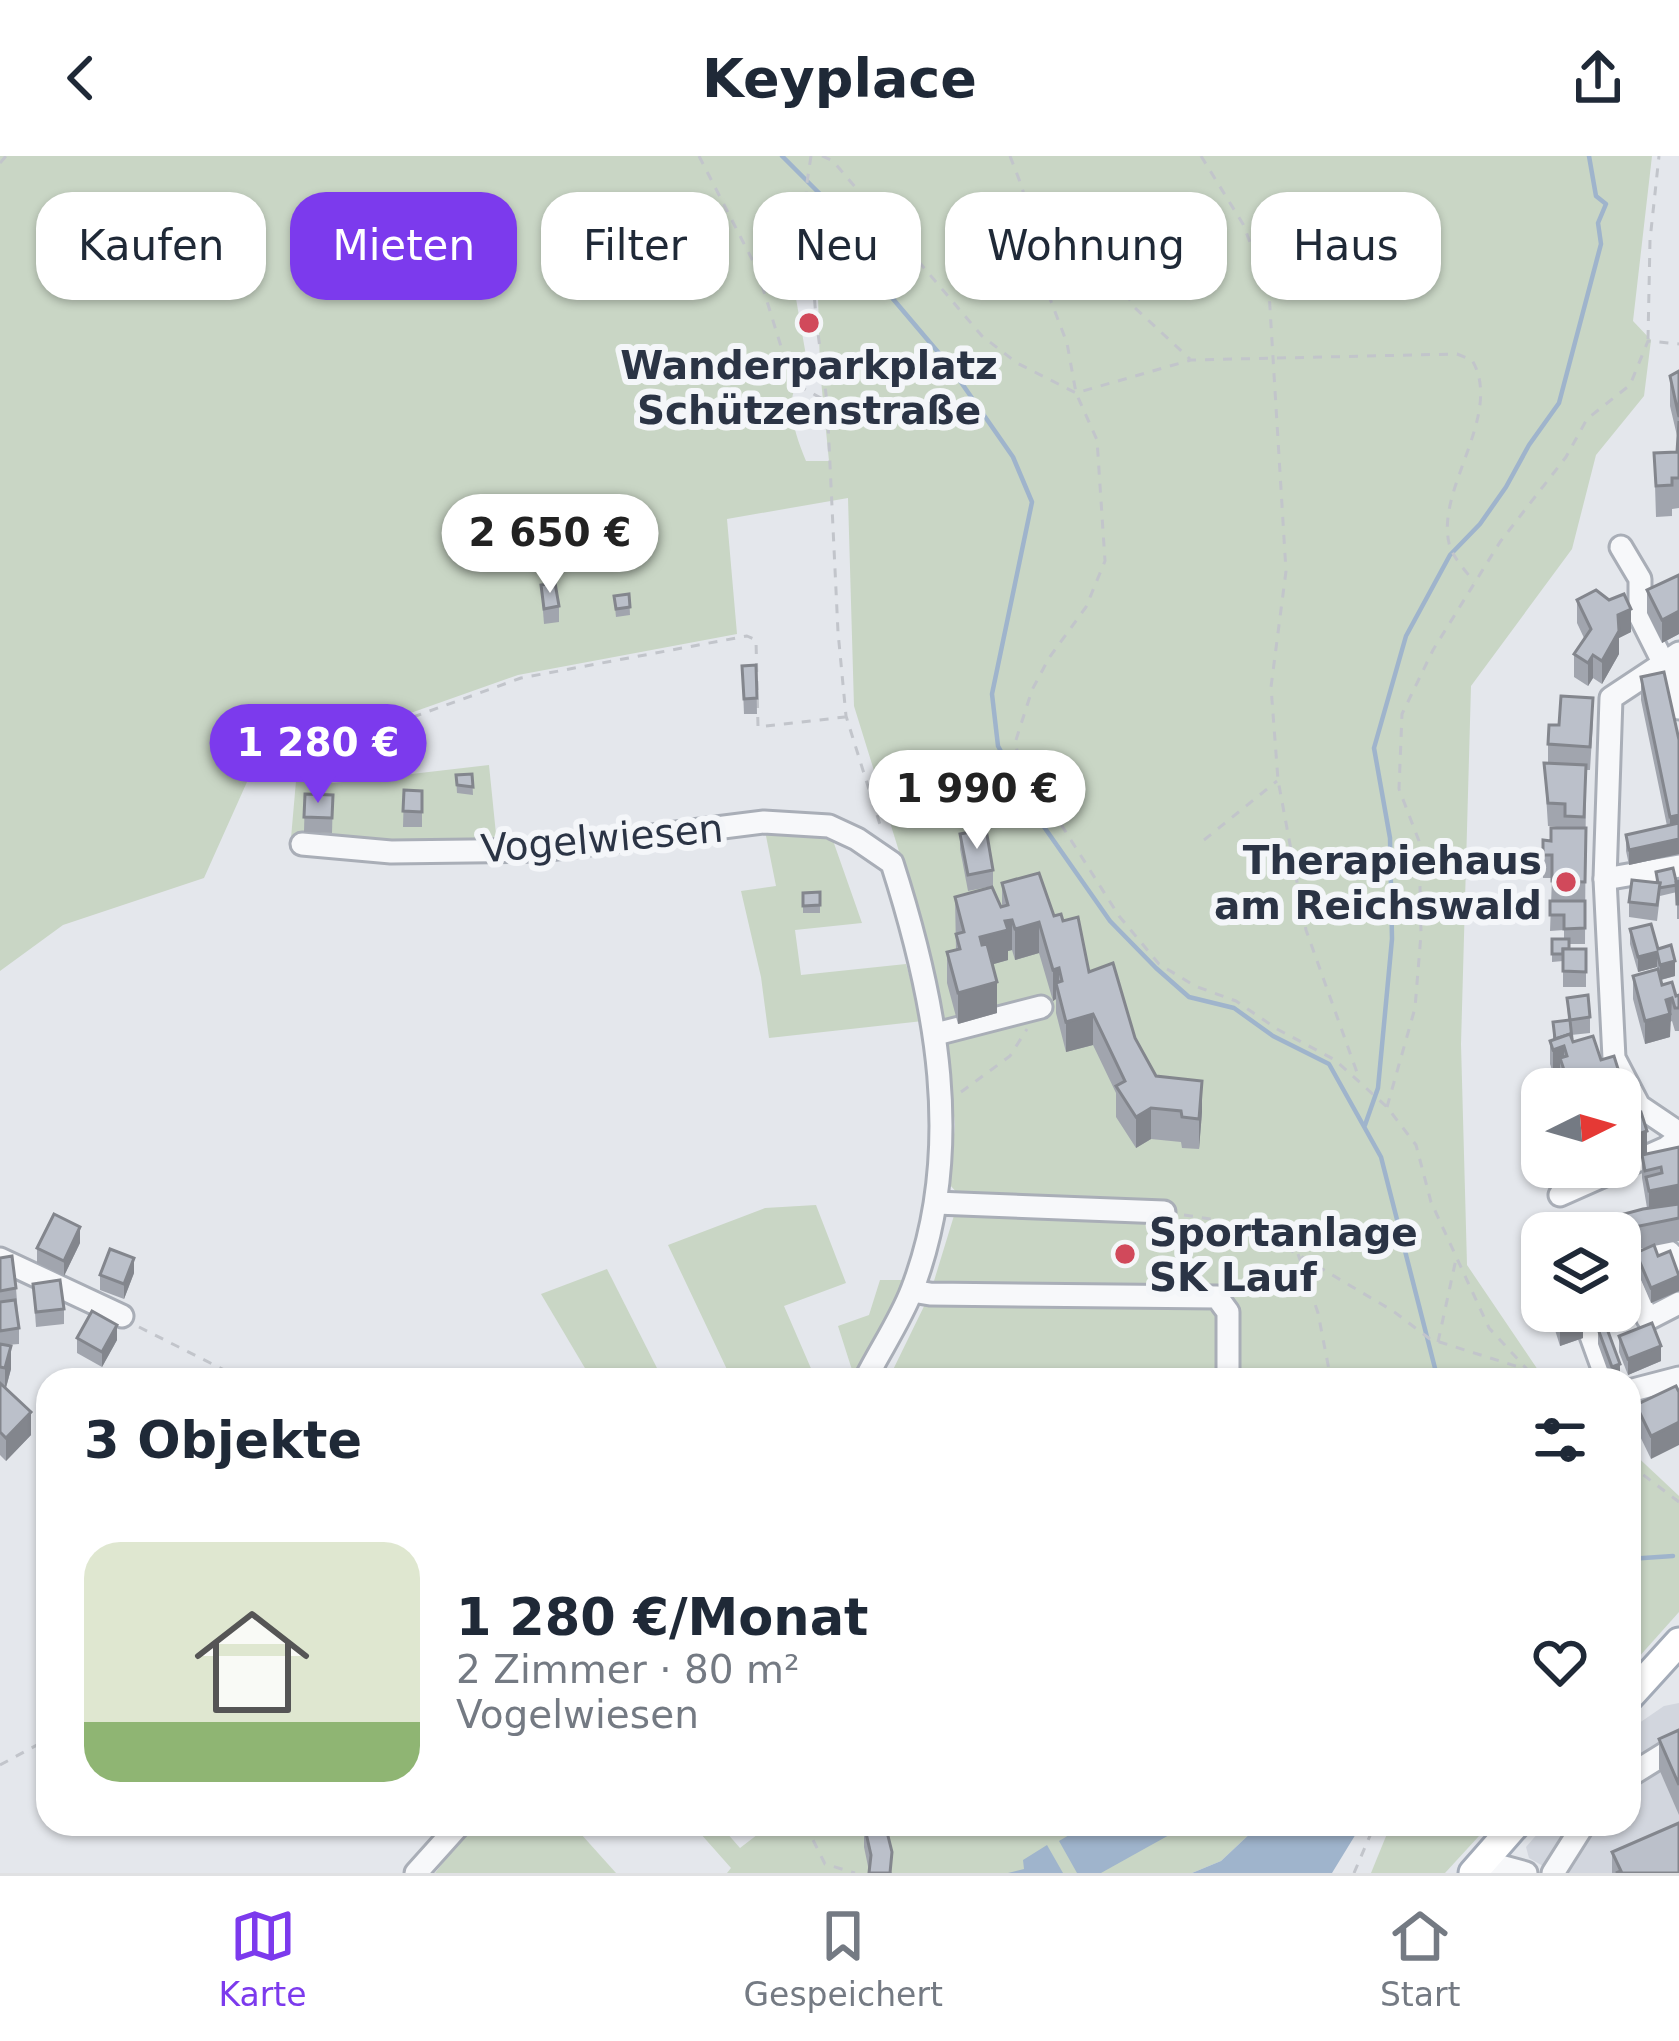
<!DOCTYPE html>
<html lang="de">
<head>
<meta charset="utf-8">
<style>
  body { margin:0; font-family:"DejaVu Sans",sans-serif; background:#f6f6f7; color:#1f2937; height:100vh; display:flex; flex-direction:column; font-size:45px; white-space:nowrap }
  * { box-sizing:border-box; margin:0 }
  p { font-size:39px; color:#747a83 }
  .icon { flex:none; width:66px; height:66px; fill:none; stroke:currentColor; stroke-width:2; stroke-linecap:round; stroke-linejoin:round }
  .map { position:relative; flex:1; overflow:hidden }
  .details { position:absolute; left:36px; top:1212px; width:1605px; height:468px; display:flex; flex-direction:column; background:#fff; border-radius:36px; box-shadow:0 3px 9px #0004 }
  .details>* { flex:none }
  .guide { position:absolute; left:36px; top:36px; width:1608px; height:108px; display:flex; gap:24px }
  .needle { width:78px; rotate:85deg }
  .tools { position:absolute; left:1521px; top:912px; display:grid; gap:24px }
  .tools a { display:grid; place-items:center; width:120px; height:120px; border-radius:24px; background:#fff; box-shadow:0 3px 9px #0004; font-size:60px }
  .price { position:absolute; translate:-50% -102px; padding:0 27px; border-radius:42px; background:#fff; color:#222; font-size:39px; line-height:78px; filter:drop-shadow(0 3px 6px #0008) }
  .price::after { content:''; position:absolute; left:50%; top:72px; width:36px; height:27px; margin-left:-18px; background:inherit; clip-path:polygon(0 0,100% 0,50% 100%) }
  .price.on { background:#7c3aed; color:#fff }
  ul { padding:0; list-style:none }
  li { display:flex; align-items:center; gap:36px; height:300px; padding:0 48px }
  li span { display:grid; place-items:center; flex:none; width:336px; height:240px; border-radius:36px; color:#555 }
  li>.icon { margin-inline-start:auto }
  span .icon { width:144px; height:144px; fill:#fffc; stroke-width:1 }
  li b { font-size:51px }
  h2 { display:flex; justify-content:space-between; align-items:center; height:144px; padding:0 48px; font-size:51px }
  .chip { padding:0 42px; border-radius:36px; background:#fff; box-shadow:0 3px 9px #0004; font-size:42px; line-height:108px }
  .chip.on { background:#7c3aed; color:#fff }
  header { display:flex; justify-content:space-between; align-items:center; height:156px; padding:0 48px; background:#fff; font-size:54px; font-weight:800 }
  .menu { display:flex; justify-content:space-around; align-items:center; height:168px; border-top:3px solid #e0e1e3; background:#fff; font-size:33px; color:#747a83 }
  .menu a { display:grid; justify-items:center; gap:6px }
  .menu .on { color:#7c3aed }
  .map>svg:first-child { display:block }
  .built { fill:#d2d6de }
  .green { fill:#c9d6c5; fill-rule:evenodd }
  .water { fill:#9fb4cc }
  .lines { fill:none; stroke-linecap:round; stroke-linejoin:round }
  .stream { stroke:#9fb4cc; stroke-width:4.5 }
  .minor-casing { stroke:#a9aeb7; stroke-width:27 }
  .major-casing { stroke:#a3abb8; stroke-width:33 }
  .path { stroke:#c2c5cb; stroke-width:3; stroke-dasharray:9 9; stroke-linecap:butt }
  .minor { stroke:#f7f8fa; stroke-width:21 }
  .major { stroke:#fff; stroke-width:27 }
  .wall { fill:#a1a5ae }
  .shaded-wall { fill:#83868d }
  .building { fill:#bbc0ca; stroke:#83868d; stroke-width:3 }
  .poi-dot { fill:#d1495b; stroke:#f4f6f9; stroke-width:4.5 }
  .labels { text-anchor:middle; stroke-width:12; stroke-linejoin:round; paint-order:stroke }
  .poi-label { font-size:39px; font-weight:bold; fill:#2b3445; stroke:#f4f6f9 }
  .street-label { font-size:39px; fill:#2b3445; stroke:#f4f6f9 }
</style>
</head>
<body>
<header><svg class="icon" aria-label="back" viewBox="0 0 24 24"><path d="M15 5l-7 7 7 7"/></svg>Keyplace<svg class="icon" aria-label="share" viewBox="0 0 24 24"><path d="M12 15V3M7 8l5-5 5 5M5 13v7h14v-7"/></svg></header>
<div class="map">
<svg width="1679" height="1717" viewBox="0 0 1679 1717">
  <rect width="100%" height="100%" fill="#e4e7ec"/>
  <path class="built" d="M1679,1547V1717H1555L1529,1702L1526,1691L1546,1668H1629V1574L1664,1550Z"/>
  <g class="green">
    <path d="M0,0H1652L1633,165L1651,184L1644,240L1596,299L1572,393L1471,530L1461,888L1467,1109L1538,1214L1571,1224H888L930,1138L960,1040L949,1028L955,969L944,867L919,760L854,550L848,342L727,363L737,478L518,519L388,565L281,550L204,722L63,769L0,815ZM787,36L810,45L816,65L820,214L829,305H806C793,274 781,237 808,211L795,137L775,70L774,46Z"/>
    <path d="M489,609L497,688L392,691L291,682L296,625L334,627Z"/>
    <path d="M764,670L830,676L862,767L795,774L801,819L906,808L923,865L769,882L761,821L741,735L776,730Z"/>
    <path d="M816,1049L846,1127L784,1150L816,1224H732L668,1089L765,1052Z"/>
    <path d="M607,1113L663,1224H592L541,1138Z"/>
    <path d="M880,1124H905L903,1137L859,1224H840L853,1217L838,1170L869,1159Z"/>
    <path d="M1629,1293L1679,1340V1456L1629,1512Z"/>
    <path d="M473,1668H572L616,1717H435Z"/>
    <path d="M692,1668H719L740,1692L771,1668H1281L1265,1679L1255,1673L1221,1705L1192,1717H727L731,1712Z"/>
    <path d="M1391,1668H1490L1445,1717H1371Z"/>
  </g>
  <g class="water">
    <path d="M1088,1668H1189L1101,1717H1077L1059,1685Z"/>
    <path d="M1281,1668H1362L1332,1717H1192L1221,1705L1255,1673L1265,1679Z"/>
    <path d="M1047,1689L1063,1717H1008L1024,1713L1023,1704Z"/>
  </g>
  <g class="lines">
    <g class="stream">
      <path d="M782,0L823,41L860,104L949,209L1013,301L1032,346L992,538L998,590L1035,658L1110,765L1156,812L1189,841L1234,852L1273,880L1329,908L1381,1001L1438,1224"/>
      <path d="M1365,969L1378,932L1392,783L1390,682L1374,592L1406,480L1450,399L1480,368L1506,331L1529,289L1559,247L1601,88L1598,67L1606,48L1596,40L1589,0"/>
      <path d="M1629,1403L1673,1400"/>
    </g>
    <defs>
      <g id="minor">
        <path d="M1621,391L1640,423V460L1663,506"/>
        <path d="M1679,497L1611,542L1605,723L1614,902L1639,950L1679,977"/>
        <path d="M1667,504L1679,552"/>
        <path d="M302,688L391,696L541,694L764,666L829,670L857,683L892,707C936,844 966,994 912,1134C900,1165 880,1194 865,1224"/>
        <path d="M1605,723L1679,710"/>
        <path d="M936,878L1041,851"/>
        <path d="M1560,1039L1666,992L1679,982"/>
        <path d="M936,1047L1164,1056"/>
        <path d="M0,1103L122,1160"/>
        <path d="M1679,1106L1669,1096L1647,1095L1627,1104L1624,1112L1648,1163L1679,1147"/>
        <path d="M912,1135L930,1138L1217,1141L1228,1156V1224"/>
        <path d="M1582,1155L1607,1224"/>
        <path d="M1629,1235L1679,1222"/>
        <path d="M1629,1620L1679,1589"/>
        <path d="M1487,1702L1497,1709L1526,1717"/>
        <path d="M416,1717L460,1668"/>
        <path d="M1553,1717L1584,1668"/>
      </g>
      <g id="major">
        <path d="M1629,1541L1679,1486"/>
        <path d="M1473,1717L1516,1668"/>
      </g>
    </defs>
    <use href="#minor" class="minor-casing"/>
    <use href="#major" class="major-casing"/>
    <g class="path">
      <path d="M699,0L757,113L792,226L826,245"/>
      <path d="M811,0L806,33L816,162L827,246L838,476L846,560L882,675"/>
      <path d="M822,0L833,5L982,180L1017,207L1076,237L1191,204L1457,198L1472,204C1504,258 1436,332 1449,387C1452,401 1466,415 1474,426"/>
      <path d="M1010,0L1022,31L1044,127L1067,187L1076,237L1097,284L1105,405L1086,451L1049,502L1032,534L1015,587L1025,623L1050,651L1119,760L1159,808L1195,830L1236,845L1277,873L1335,904L1387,951L1416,989L1431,1046L1489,1172L1537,1224"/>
      <path d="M1201,0L1243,68L1269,136L1286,415L1271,531L1278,624L1306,774L1359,922"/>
      <path d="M0,7L6,0"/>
      <path d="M1034,81L1123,132L1134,151L1190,203"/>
      <path d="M761,117L811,96"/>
      <path d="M1648,183L1650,84L1659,0"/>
      <path d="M289,557L388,570L521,522L747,480L756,484L758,571L845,561"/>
      <path d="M1204,684L1277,625"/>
      <path d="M961,936L1010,900L1027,873"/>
      <path d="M1387,951L1415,852L1421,778L1419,685L1399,633L1402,558L1433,494L1500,386L1566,301L1587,263L1630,229L1648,185L1679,188"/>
      <path d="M1184,1059L1217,1064L1265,1079L1393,1155L1430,1183L1560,1224"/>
      <path d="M1298,1098L1318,1157L1331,1224"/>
      <path d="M139,1171L244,1224"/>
      <path d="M1438,1186L1456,1103"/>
      <path d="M1629,1308L1679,1346"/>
      <path d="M0,1609L48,1583"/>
      <path d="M805,1668L825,1708L855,1717"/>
      <path d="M1354,1717L1375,1668"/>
    </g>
    <use href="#minor" class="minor"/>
    <use href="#major" class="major"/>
  </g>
  <g class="wall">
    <path d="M1679,215V352L1672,353V360L1656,361L1654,297L1677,296L1678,284L1670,250V220Z"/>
    <path d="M1679,419V478L1662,487L1647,457V434Z"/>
    <path d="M541,429L559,450V466L544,468Z"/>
    <path d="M629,438L630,459L616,461L614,440Z"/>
    <path d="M1577,444L1631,476L1619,482V498L1602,528L1593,522L1588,530L1574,521V498L1584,482L1577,467Z"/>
    <path d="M756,509L757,558H744L742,510Z"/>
    <path d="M1641,521L1679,584V698L1629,709L1626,695V679L1667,670L1641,544Z"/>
    <path d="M1593,565L1590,614H1586L1585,788H1569V793H1586V831H1563V805L1552,806V783H1564V774L1550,775L1552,722H1543V684L1551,685L1565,672L1548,670L1544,607H1548V588L1559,569Z"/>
    <path d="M472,618L473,639L457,637L456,619Z"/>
    <path d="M964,624L987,632V648H983L984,669L968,671Z"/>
    <path d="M404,634L422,635V671H403Z"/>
    <path d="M305,638L333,639L332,677L304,676Z"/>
    <path d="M960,678L993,714V730L968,735L960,693Z"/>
    <path d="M1656,716L1677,728L1679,725V763H1677V730V736L1660,740L1657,765L1629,761V746L1656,727Z"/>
    <path d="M1002,727L1063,765L1089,816L1135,882L1156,920L1202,956L1199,993L1182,992L1181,986L1151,983L1136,992L1116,961V937L1093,889L1066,896L1056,857V843L1053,845L1039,797L1015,804L1012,794L1008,795V804L993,808L997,857L958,868L947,827V796L956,794L955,741L1002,751Z"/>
    <path d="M820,736V757H803V737Z"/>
    <path d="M1630,773L1658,793L1675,820L1661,824L1662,829L1676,840L1679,839V875H1675L1672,865L1670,866V881L1645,888L1633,843V820L1657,813V811L1638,816L1630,788Z"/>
    <path d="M1567,842L1590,861V877L1571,879L1573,886L1619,916V933H1563L1560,914L1553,917L1550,908V885L1553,884V866L1568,864Z"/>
    <path d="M1620,941L1647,998L1679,991V1085L1654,1090L1658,1100L1679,1116V1135L1651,1147L1636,1112V1097L1649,1091L1620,1097V1077H1594V1066L1647,1052L1642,1022V1000L1630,1004L1626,990Z"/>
    <path d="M1542,1082V1116L1538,1098V1083Z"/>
    <path d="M80,1087L64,1120L37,1107V1092Z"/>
    <path d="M0,1102L16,1132L19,1172V1188L6,1189L11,1213L6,1232L31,1279L6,1305L0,1299Z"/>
    <path d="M134,1117L124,1143L100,1134V1119Z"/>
    <path d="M33,1128L64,1153V1168L36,1171Z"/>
    <path d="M1549,1155H1579L1583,1182L1560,1190Z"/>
    <path d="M1597,1155H1620L1637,1165L1608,1177L1620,1223L1617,1224H1611L1598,1188V1173L1600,1172L1597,1163Z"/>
    <path d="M1619,1180L1661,1205L1628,1219L1619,1196Z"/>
    <path d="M77,1182L117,1184L102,1211L77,1197Z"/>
    <path d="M1676,1230L1651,1303L1636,1272V1249Z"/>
    <path d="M1679,1574V1659L1659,1613V1583Z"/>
    <path d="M864,1668L892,1717L869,1715L864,1691Z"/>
    <path d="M1612,1696L1679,1717H1612Z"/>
  </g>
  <g class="shaded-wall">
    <path d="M1631,453V476L1619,482V498L1602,528V505L1618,459Z"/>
    <path d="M1679,455V478L1662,487V464Z"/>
    <path d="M1593,499V522L1588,530V507Z"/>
    <path d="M1679,659V682L1670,684V661Z"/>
    <path d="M1679,683V698L1629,709V694Z"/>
    <path d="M1012,764V794L1008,795V804L980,812V781L1005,765Z"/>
    <path d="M1039,766V797L1015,804V773Z"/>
    <path d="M1657,796V811L1638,816V801Z"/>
    <path d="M1675,805V820L1660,824V809Z"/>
    <path d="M1059,812V838L1056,827V843L1053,845V814Z"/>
    <path d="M997,826V857L958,868V837Z"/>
    <path d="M1672,842L1670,881L1645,888V865L1666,844Z"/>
    <path d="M1093,858V889L1066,896V866Z"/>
    <path d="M1564,890V913L1560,902V914L1553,917V894Z"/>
    <path d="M1581,915V933H1566V920Z"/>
    <path d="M1202,925V956L1199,993V963Z"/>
    <path d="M1151,952V983L1136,992V961Z"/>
    <path d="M1626,967V990L1620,991V968Z"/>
    <path d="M1647,975V998L1630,1004V981Z"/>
    <path d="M1679,1029V1052L1649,1058V1035Z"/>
    <path d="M80,1071V1087L64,1120V1105Z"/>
    <path d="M134,1102V1117L124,1143V1128Z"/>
    <path d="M1679,1120V1135L1651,1147V1132Z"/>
    <path d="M1637,1142V1165L1603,1179V1156L1620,1155V1149Z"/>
    <path d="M1583,1167V1182L1560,1190V1174Z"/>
    <path d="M117,1169V1184L102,1211V1196Z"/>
    <path d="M11,1190V1213L5,1235V1212Z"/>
    <path d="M1661,1190V1205L1628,1219V1203Z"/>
    <path d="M1620,1208V1223L1612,1224V1211Z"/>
    <path d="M31,1256V1279L6,1305V1282Z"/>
    <path d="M1679,1266V1289L1651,1303V1280Z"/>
  </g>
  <g class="building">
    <path d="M1679,215V261L1670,220Z"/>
    <path d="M1679,265V322H1672V329L1656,330L1654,297L1677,296Z"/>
    <path d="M1679,419V455L1662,464L1647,434Z"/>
    <path d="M555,427L559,450L544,453L541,429Z"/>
    <path d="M1596,434L1609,444L1624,438L1631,453L1618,459L1619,475L1602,505L1593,499L1588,507L1574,498L1591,473L1577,444Z"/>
    <path d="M629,438L630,451L616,453L614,440Z"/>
    <path d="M756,509L757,542L744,543L742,510Z"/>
    <path d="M1664,516L1679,584V659L1670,661L1641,521Z"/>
    <path d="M1561,540L1593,542L1590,591L1548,588L1549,569H1559Z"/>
    <path d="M1544,607L1586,609L1584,661L1565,660V648L1548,647Z"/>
    <path d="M472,618L473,631L457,629L456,619Z"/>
    <path d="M985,622L987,632L981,633L984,653L968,656L964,624Z"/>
    <path d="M404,634L422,635V656L403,655Z"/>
    <path d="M305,638L333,639L332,662L304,661Z"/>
    <path d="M1679,667V683L1629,694L1626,679Z"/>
    <path d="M1551,672H1586L1585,726L1552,725V699H1543V684L1551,685Z"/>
    <path d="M986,673L993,714L968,719L960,678Z"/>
    <path d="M1673,712L1677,729L1659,732L1660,727H1658L1656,716Z"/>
    <path d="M1039,717L1054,760L1061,758L1063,765L1078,761L1089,816L1113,807L1135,882L1156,920L1202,925L1199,963L1182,961L1181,955L1151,952L1136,961L1116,930L1125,925L1093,858L1066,866L1056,827L1062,825L1059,812L1053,814L1039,766L1015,773L1012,764L1005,765L1008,774L980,781L982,789L987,788L997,826L958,837L947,796L960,793L956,778L964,776L955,741L992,731L1001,751L1008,749L1002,727Z"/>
    <path d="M1632,724L1660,727L1657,749L1629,746Z"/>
    <path d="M1679,725V748H1677L1676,726Z"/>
    <path d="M820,736V749L803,750V737Z"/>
    <path d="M1550,745H1585V772L1564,773V759H1550Z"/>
    <path d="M1651,768L1658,793L1671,789L1675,805L1660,809L1657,796L1638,801L1630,773Z"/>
    <path d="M1552,783H1569V793H1563V798H1552Z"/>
    <path d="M1563,793H1586V816L1563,815Z"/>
    <path d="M1658,813L1662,829L1672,826L1676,840L1679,839V852H1675L1672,842L1666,844L1670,858L1645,865L1633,820Z"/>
    <path d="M1588,839L1590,861L1570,864L1572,883L1570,878L1555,883L1553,866L1570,864L1567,842Z"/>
    <path d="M1570,878L1573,886L1593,880L1601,904L1614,900L1619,916L1583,922L1581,915L1566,920L1560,902L1567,900L1564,890L1553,894L1550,885Z"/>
    <path d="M1623,940L1629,959L1641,956L1647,975L1630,981L1626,967L1620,968V941Z"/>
    <path d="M1679,991V1029L1649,1035L1646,1021L1662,1017L1661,1011L1645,1015L1642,999Z"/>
    <path d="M1679,1048V1062L1605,1077H1598L1594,1066L1643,1053Z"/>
    <path d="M54,1058L80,1071L64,1105L37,1092Z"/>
    <path d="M1654,1089L1658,1100L1670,1095L1679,1120L1651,1132L1636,1097Z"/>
    <path d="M110,1093L134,1102L124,1128L100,1119Z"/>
    <path d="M12,1100L16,1132L0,1135V1102Z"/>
    <path d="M1620,1103L1637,1142L1620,1149Z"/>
    <path d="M60,1124L64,1153L36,1156L33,1128Z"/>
    <path d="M15,1144L19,1172L0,1175V1146Z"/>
    <path d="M92,1155L117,1169L102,1196L77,1182Z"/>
    <path d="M1554,1155H1579L1583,1167L1560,1174Z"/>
    <path d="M1652,1167L1661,1190L1628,1203L1619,1180Z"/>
    <path d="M1606,1170L1620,1208L1612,1211L1598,1173Z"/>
    <path d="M0,1188L11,1190L5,1212L0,1211Z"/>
    <path d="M0,1227L31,1256L6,1282L0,1276Z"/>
    <path d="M1676,1230L1679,1236V1266L1651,1280L1636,1249Z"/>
    <path d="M1679,1574V1629L1659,1583Z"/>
    <path d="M1679,1667V1717H1616L1621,1715L1612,1696Z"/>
    <path d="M864,1668H885L892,1696L890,1717H869L871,1699Z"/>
  </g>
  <g class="poi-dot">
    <circle cx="809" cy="167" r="12"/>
    <circle cx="1566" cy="726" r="12"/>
    <circle cx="1125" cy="1098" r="12"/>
  </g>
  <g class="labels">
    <g class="poi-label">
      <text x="809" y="223">Wanderparkplatz<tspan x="809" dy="45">Schützenstraße</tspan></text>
      <text x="1542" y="718" text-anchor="end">Therapiehaus<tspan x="1542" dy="45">am Reichswald</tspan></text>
      <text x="1149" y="1090" text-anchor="start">Sportanlage<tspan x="1149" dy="45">SK Lauf</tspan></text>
    </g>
    <g class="street-label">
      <text transform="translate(602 682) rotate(-5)" y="14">Vogelwiesen</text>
    </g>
  </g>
</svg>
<div class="tools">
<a><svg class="needle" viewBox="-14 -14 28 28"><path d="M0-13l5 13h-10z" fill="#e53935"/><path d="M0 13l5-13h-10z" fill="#747a83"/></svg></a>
<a><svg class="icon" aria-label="layers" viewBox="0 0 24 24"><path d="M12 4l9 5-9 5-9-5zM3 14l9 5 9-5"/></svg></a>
</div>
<b class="price" style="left:550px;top:440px">2 650 €</b>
<b class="price on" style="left:318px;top:650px">1 280 €</b>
<b class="price" style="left:977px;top:696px">1 990 €</b>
<div class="guide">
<a class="chip">Kaufen</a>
<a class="chip on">Mieten</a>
<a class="chip">Filter</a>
<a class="chip">Neu</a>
<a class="chip">Wohnung</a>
<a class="chip">Haus</a>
</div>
<section class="details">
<h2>3 Objekte<svg class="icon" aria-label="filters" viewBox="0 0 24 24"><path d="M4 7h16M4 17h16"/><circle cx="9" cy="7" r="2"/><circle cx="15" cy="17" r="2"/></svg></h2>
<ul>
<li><span style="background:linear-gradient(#dfe7d0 75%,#8fb573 0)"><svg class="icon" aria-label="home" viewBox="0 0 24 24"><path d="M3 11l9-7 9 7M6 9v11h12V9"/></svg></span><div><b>1 280 €/Monat</b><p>2 Zimmer · 80 m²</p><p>Vogelwiesen</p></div><svg class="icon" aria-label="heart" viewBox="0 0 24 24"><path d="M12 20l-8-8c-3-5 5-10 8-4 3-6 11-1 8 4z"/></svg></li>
</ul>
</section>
</div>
<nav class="menu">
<a class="on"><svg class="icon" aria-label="map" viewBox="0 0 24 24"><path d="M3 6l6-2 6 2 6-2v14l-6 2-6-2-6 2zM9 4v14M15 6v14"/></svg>Karte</a>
<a><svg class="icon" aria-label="saved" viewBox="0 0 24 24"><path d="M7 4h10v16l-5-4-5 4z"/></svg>Gespeichert</a>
<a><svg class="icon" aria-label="home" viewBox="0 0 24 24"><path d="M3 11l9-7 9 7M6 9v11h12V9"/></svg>Start</a>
</nav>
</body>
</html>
